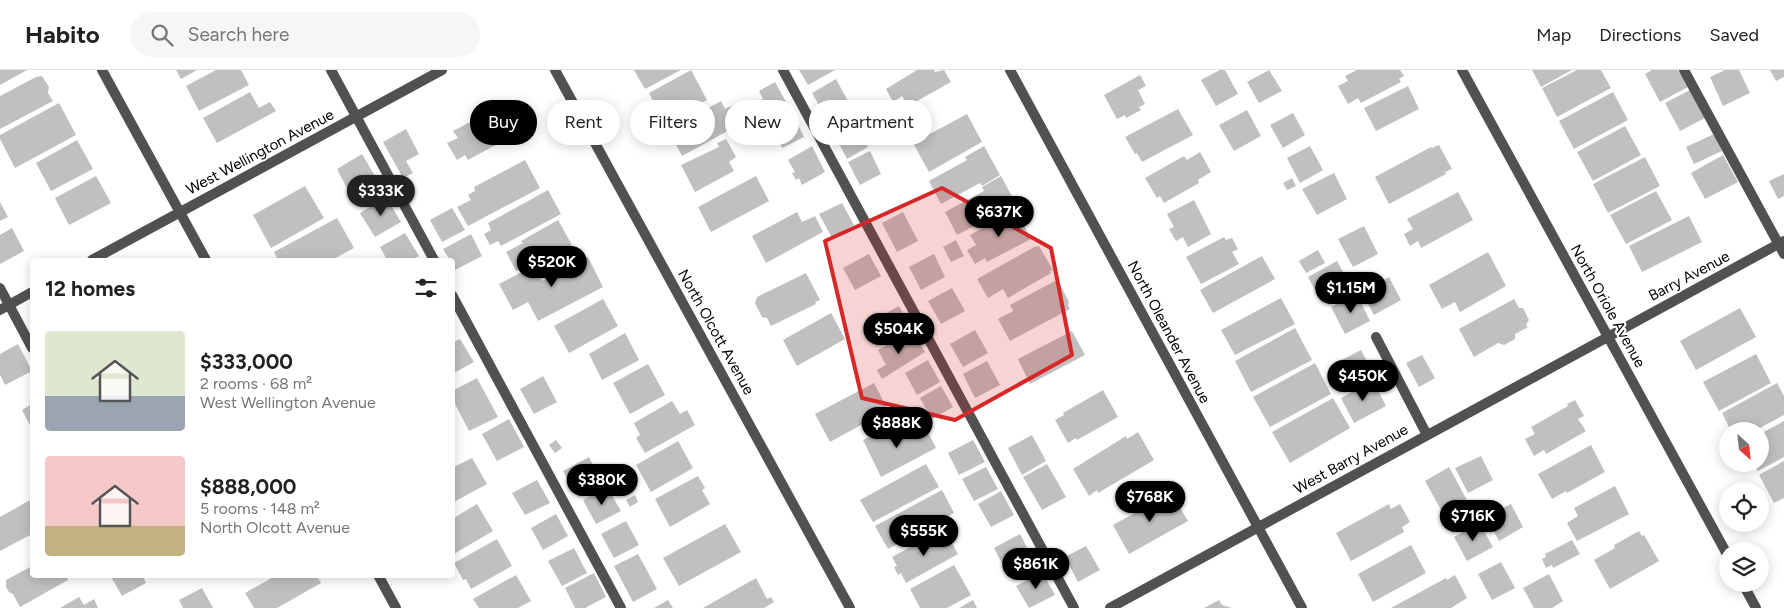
<!DOCTYPE html>
<html lang="en">
<head>
<meta charset="utf-8">
<style>
  body { margin:0; font-family:Figtree,sans-serif; background:#f6f6f6; color:#222; height:100vh; display:flex; flex-direction:column; font-size:19px; white-space:nowrap }
  * { box-sizing:border-box; margin:0 }
  p { font-size:16px; color:#767676 }
  .icon { flex:none; width:28px; height:28px; fill:none; stroke:currentColor; stroke-width:2; stroke-linecap:round; stroke-linejoin:round }
  .map { position:relative; flex:1; overflow:hidden }
  .sheet { position:absolute; left:30px; top:188px; width:425px; height:320px; display:flex; flex-direction:column; background:#fff; border-radius:5px; box-shadow:0 2px 12px #0003 }
  .sheet>* { flex:none }
  .top-card { position:absolute; left:470px; top:30px; width:475px; height:45px; display:flex; gap:10px }
  .needle { width:32px; rotate:153deg }
  .tools { position:absolute; left:1719px; top:352px; display:grid; gap:10px }
  .tools a { display:grid; place-items:center; width:50px; height:50px; border-radius:50%; background:#fff; box-shadow:0 2px 12px #0003; font-size:25px }
  .price { position:absolute; translate:-50% -42px; padding:0 11px; border-radius:18px; background:#000; color:#fff; font-size:16px; line-height:32px; filter:drop-shadow(0 1px 2px #0008) }
  .price::after { content:''; position:absolute; left:50%; top:30px; width:15px; height:11px; margin-left:-8px; background:inherit; clip-path:polygon(0 0,100% 0,50% 100%) }
  .price.active { background:#222; color:#fff }
  ul { padding:0; list-style:none }
  li { display:flex; align-items:center; gap:15px; height:125px; padding:0 15px }
  li span { display:grid; place-items:center; flex:none; width:140px; height:100px; border-radius:5px; color:#555 }
  li>.icon { margin-inline-start:auto }
  span .icon { width:60px; height:60px; fill:#fffc; stroke-width:1 }
  li b { font-size:21px }
  h2 { display:flex; justify-content:space-between; align-items:center; height:60px; padding:0 15px; font-size:21px }
  .pill { padding:0 18px; border-radius:22px; background:#fff; box-shadow:0 2px 12px #0003; font-size:18px; line-height:45px }
  .pill.active { background:#000; color:#fff }
  header { display:flex; align-items:center; gap:30px; box-sizing:border-box; height:70px; padding:0 25px; background:#fff; border-bottom:1px solid #e0e0e0 }
  header strong { font-size:24px }
  nav { display:flex; gap:28px; margin-inline-start:auto; font-size:18px }
  .search { width:350px; height:45px; background:#f6f6f6; display:flex; align-items:center; gap:12px; box-sizing:border-box; padding:0 18px; border-radius:28px; color:#767676; font-size:19px }
  .map>svg:first-child { display:block }
  .building { fill:#c0c0c0 }
  .lines { fill:none; stroke-linecap:round; stroke-linejoin:round }
  .service { stroke:#515151; stroke-width:10 }
  .minor { stroke:#515151; stroke-width:10 }
  .marked { fill:#d62828; fill-opacity:0.2; stroke:#d62828; stroke-width:4; stroke-linejoin:round }
  .labels { text-anchor:middle; stroke-width:4; stroke-linejoin:round; paint-order:stroke }
  .street-label { font-size:15px; fill:#000; stroke:#fff }
</style>
</head>
<body>
<header>
<strong>Habito</strong>
<div class="search"><svg class="icon" aria-label="search" viewBox="0 0 24 24"><circle cx="10" cy="10" r="6"/><path d="M15 15l6 6"/></svg>Search here</div>
<nav><a>Map</a><a>Directions</a><a>Saved</a></nav>
</header>
<div class="map">
<svg width="1784" height="538" viewBox="0 0 1784 538">
  <rect width="100%" height="100%" fill="#fff"/>
  <g class="building">
    <path d="M0,0H27L0,15Z"/>
    <path d="M176,0H197L181,9Z"/>
    <path d="M216,0H241L249,15L199,41L186,16Z"/>
    <path d="M634,0H681L645,19Z"/>
    <path d="M691,0L707,30L664,52L649,23Z"/>
    <path d="M799,0H835L808,15Z"/>
    <path d="M917,0H934L935,2L944,0L951,12L908,36L902,26L893,32L886,19Z"/>
    <path d="M1220,0H1225L1238,24L1216,36L1201,10Z"/>
    <path d="M1269,0L1282,21L1259,33L1247,12Z"/>
    <path d="M1357,0H1400L1404,6L1399,9L1401,12L1361,33L1358,28L1348,34L1338,16L1348,11L1345,6Z"/>
    <path d="M1532,0H1572L1541,17Z"/>
    <path d="M1577,0H1601L1611,18L1557,47L1542,18Z"/>
    <path d="M1652,0H1678L1688,17L1660,32L1645,4Z"/>
    <path d="M1725,0H1739L1750,23L1723,36L1710,7Z"/>
    <path d="M1770,0H1784V7L1776,11Z"/>
    <path d="M1140,5L1146,16L1138,20L1145,34L1139,37L1141,40L1126,48L1125,45L1117,49L1104,25Z"/>
    <path d="M42,6L49,17L48,23L53,31L0,59V26L36,7Z"/>
    <path d="M836,9L849,33L825,46L812,23Z"/>
    <path d="M775,12L786,32L764,44L757,32L763,29L759,21Z"/>
    <path d="M1408,16L1419,39L1376,61L1364,38Z"/>
    <path d="M1690,20L1705,48L1680,61L1665,33Z"/>
    <path d="M250,22L259,38L270,32L276,41L217,73L203,48Z"/>
    <path d="M1613,22L1628,50L1574,79L1559,51Z"/>
    <path d="M721,31L725,39L733,35L742,52L734,56L735,57L682,86L669,61L678,56L677,55Z"/>
    <path d="M59,33L76,65L15,98L0,69V65Z"/>
    <path d="M499,37L514,65L468,90L465,85L457,90L447,73L458,68L453,61Z"/>
    <path d="M1178,39L1193,65L1142,92L1137,83L1135,84L1125,67Z"/>
    <path d="M1247,40L1261,66L1234,81L1219,55Z"/>
    <path d="M1293,43L1305,65L1283,78L1270,55Z"/>
    <path d="M967,44L982,72L929,102L913,73Z"/>
    <path d="M793,45L804,67L782,78L772,56Z"/>
    <path d="M855,55L868,77L847,89L835,66Z"/>
    <path d="M1625,56L1641,85L1593,111L1577,82Z"/>
    <path d="M406,59L419,84L406,91L413,103L403,108L383,72Z"/>
    <path d="M1714,64L1722,81L1694,94L1686,77Z"/>
    <path d="M726,69L736,87L729,92L734,101L695,122L681,95L719,77L717,73Z"/>
    <path d="M77,70L93,99L51,121L36,93Z"/>
    <path d="M1439,75L1452,99L1445,102L1446,104L1389,134L1375,107L1431,77L1432,78Z"/>
    <path d="M812,76L825,102L802,115L799,108L796,110L792,103L795,102L788,90Z"/>
    <path d="M984,76L1000,105L982,116L980,113L941,134L929,111L967,90L965,87Z"/>
    <path d="M1310,76L1323,100L1300,113L1287,88Z"/>
    <path d="M870,81L881,104L860,115L848,92Z"/>
    <path d="M1200,82L1211,102L1198,110L1199,113L1164,133L1160,126L1157,128L1145,108L1184,86L1187,90Z"/>
    <path d="M362,84L379,113L352,128L337,99Z"/>
    <path d="M1723,85L1738,112L1705,129L1691,103Z"/>
    <path d="M1645,87L1660,116L1608,143L1593,114Z"/>
    <path d="M525,90L540,118L468,156L457,137L471,130L468,125L475,121L474,117Z"/>
    <path d="M1334,103L1347,129L1317,145L1302,119Z"/>
    <path d="M1784,104V126L1778,129L1769,111Z"/>
    <path d="M96,106L111,133L69,155L55,128Z"/>
    <path d="M756,106L769,131L711,162L698,137Z"/>
    <path d="M1001,106L1017,136L998,146L997,144L957,165L945,142L984,121L982,117Z"/>
    <path d="M1292,108L1296,116L1287,120L1283,113Z"/>
    <path d="M305,116L324,148L271,178L253,145Z"/>
    <path d="M548,120L561,144L501,176L498,171L490,175L484,164L491,160L488,153Z"/>
    <path d="M1656,121L1672,150L1626,174L1610,145Z"/>
    <path d="M1458,122L1473,150L1421,178L1418,171L1410,176L1404,164L1413,159L1407,149Z"/>
    <path d="M386,127L401,152L375,167L360,143Z"/>
    <path d="M1194,130L1211,164L1188,177L1183,167L1176,171L1169,159L1174,157L1167,144Z"/>
    <path d="M0,132L8,147L0,151Z"/>
    <path d="M842,133L854,155L832,168L819,144Z"/>
    <path d="M452,138L465,160L442,172L430,150Z"/>
    <path d="M1016,140L1031,169L987,192L985,188L975,194L967,180L976,175L970,165Z"/>
    <path d="M797,142L802,152L815,146L823,162L766,193L752,166Z"/>
    <path d="M903,142L918,171L897,182L882,153Z"/>
    <path d="M1689,146L1702,172L1642,202L1629,176Z"/>
    <path d="M337,148L354,178L332,190H278L274,182Z"/>
    <path d="M558,150L572,175L536,194L535,191L516,201L506,182L523,173L521,171Z"/>
    <path d="M1364,156L1378,184L1353,197L1338,169Z"/>
    <path d="M12,158L24,181L0,194V165Z"/>
    <path d="M405,163L419,186L412,190H387L380,177Z"/>
    <path d="M471,164L482,186L455,200L452,195V190H450L443,179Z"/>
    <path d="M1224,167L1226,170L1232,168L1238,179L1232,182L1239,194L1201,214L1186,187Z"/>
    <path d="M956,170L964,186L951,192L943,177Z"/>
    <path d="M1036,176L1037,177L1039,176L1053,200L1050,201L1051,203L1008,228L1003,219L988,228L977,209Z"/>
    <path d="M1318,180L1325,193L1306,203L1299,191Z"/>
    <path d="M1488,182L1506,216L1460,242L1455,232L1442,239L1429,215Z"/>
    <path d="M869,184L881,206L855,220L843,198Z"/>
    <path d="M934,184L945,207L921,220L909,197Z"/>
    <path d="M1262,186L1275,209L1213,243L1200,220Z"/>
    <path d="M588,187L603,217L538,251L528,232L513,240L499,214L534,196L542,211Z"/>
    <path d="M1337,191L1351,217L1322,233L1308,207Z"/>
    <path d="M806,203L820,230L815,232L816,234L771,256L767,248L762,247L755,233L757,227Z"/>
    <path d="M1389,207L1401,230L1374,245L1362,223Z"/>
    <path d="M1055,211L1057,214H1060L1069,232L1068,235L1070,239L1010,271L998,249L1013,241L1010,235Z"/>
    <path d="M952,218L965,241L941,254L928,231Z"/>
    <path d="M1357,224L1370,251L1345,264L1331,237Z"/>
    <path d="M1281,228L1295,254L1235,285L1221,260Z"/>
    <path d="M603,229L618,256L569,283L554,256Z"/>
    <path d="M1514,229L1519,238H1523L1529,250L1526,255L1528,257L1515,264V269L1504,275L1498,273L1474,287L1459,259Z"/>
    <path d="M899,236L911,260L890,272L877,248Z"/>
    <path d="M1740,238L1756,267L1696,300L1680,271Z"/>
    <path d="M831,243L845,269L797,296L783,270Z"/>
    <path d="M1295,258L1312,290L1251,322L1235,291Z"/>
    <path d="M975,260L988,283L963,297L950,274Z"/>
    <path d="M1072,261L1085,285L1030,314L1018,289Z"/>
    <path d="M625,263L639,290L602,310L589,284Z"/>
    <path d="M907,264L912,272L917,269L925,282L882,309L877,300L886,295L878,280Z"/>
    <path d="M460,269L474,292L452,304V273Z"/>
    <path d="M18,274L32,301L5,315L0,305V284Z"/>
    <path d="M1361,280L1372,301L1349,312L1338,292Z"/>
    <path d="M1756,284L1771,313L1719,341L1703,312Z"/>
    <path d="M1422,285L1435,308L1419,317L1406,293Z"/>
    <path d="M928,290L940,312L917,325L905,303Z"/>
    <path d="M987,291L1000,315L975,328L963,304Z"/>
    <path d="M1315,293L1331,324L1270,357L1253,327Z"/>
    <path d="M648,294L665,325L630,344L613,313Z"/>
    <path d="M543,306L557,332L534,344L520,319Z"/>
    <path d="M477,308L498,347L469,361L452,328V321Z"/>
    <path d="M1373,311L1386,336L1354,353L1341,328Z"/>
    <path d="M874,313L887,338L882,341L883,343L830,372L815,344Z"/>
    <path d="M1777,313L1784,326V345L1754,361H1731L1722,343Z"/>
    <path d="M941,316L953,337L932,349L920,328Z"/>
    <path d="M1103,320L1118,347L1077,370L1076,368L1068,373L1055,350L1064,345L1063,343Z"/>
    <path d="M1333,328L1350,358L1290,393L1272,362Z"/>
    <path d="M1575,330L1584,346L1578,349L1586,361L1546,384L1544,380L1534,386L1525,369L1535,364L1531,357L1568,336L1567,334Z"/>
    <path d="M672,331L680,344L687,340L695,355L645,383L636,368L640,365L634,353Z"/>
    <path d="M32,334V359L22,340Z"/>
    <path d="M509,349L524,377L497,391L482,364Z"/>
    <path d="M1784,351V387L1758,401L1754,394H1760V364Z"/>
    <path d="M891,355L897,368L916,358L921,368L929,364L936,378L881,407L863,370Z"/>
    <path d="M1138,362L1154,390L1098,423L1097,420L1089,426L1073,399L1126,366L1127,369Z"/>
    <path d="M1032,365L1046,391L1022,405L1008,378Z"/>
    <path d="M556,370L562,378L555,383L549,375Z"/>
    <path d="M973,370L985,392L959,405L948,383Z"/>
    <path d="M678,371L693,398L651,422L636,395Z"/>
    <path d="M1591,375L1605,402L1567,423L1566,421L1552,429L1538,404Z"/>
    <path d="M1481,386L1493,410L1468,423L1455,398Z"/>
    <path d="M589,387L599,408L575,421L563,401Z"/>
    <path d="M472,388L487,414L452,433V398Z"/>
    <path d="M1784,391V428L1774,433L1759,405Z"/>
    <path d="M926,394L939,417L873,452L860,430Z"/>
    <path d="M1047,394L1066,427L1042,440L1023,407Z"/>
    <path d="M986,397L998,419L974,431L962,409Z"/>
    <path d="M1449,397L1469,434L1445,447L1425,411Z"/>
    <path d="M698,406L705,418L702,420L710,434L670,457L655,429Z"/>
    <path d="M537,410L550,433L525,445L512,423Z"/>
    <path d="M1615,416L1629,444L1577,471L1567,453L1578,446L1574,438Z"/>
    <path d="M607,417L621,441L596,454L583,430Z"/>
    <path d="M942,420L954,443L888,479L875,456Z"/>
    <path d="M1001,421L1014,445L991,457L978,434Z"/>
    <path d="M1171,423L1188,451L1129,484L1113,455Z"/>
    <path d="M635,425L638,432L630,437L626,430Z"/>
    <path d="M32,429V464L0,481V447Z"/>
    <path d="M477,434L493,461L452,485V449Z"/>
    <path d="M1389,434L1391,439L1400,434L1410,452L1402,457L1404,462L1351,491L1336,463Z"/>
    <path d="M1511,434L1523,457L1499,471L1486,447Z"/>
    <path d="M556,444L568,466L543,480L531,458Z"/>
    <path d="M626,451L639,475L614,488L601,464Z"/>
    <path d="M1479,453L1493,477L1467,491L1454,467Z"/>
    <path d="M725,454L741,482L679,516L663,488Z"/>
    <path d="M945,461L958,484L906,513L901,503L898,505L894,497L897,496L892,487L916,474L917,477Z"/>
    <path d="M1639,461L1642,466L1644,465L1659,491L1610,519L1594,490L1615,478L1614,475Z"/>
    <path d="M1020,464L1032,487L1006,501L994,478Z"/>
    <path d="M497,469L512,496L471,519L466,509L463,510L454,493Z"/>
    <path d="M1572,470L1580,484L1553,498L1552,495L1546,498L1542,489L1546,487L1545,484Z"/>
    <path d="M1411,475L1426,503L1373,532L1358,504Z"/>
    <path d="M1086,476L1100,500L1078,512L1065,487Z"/>
    <path d="M574,478L587,503L562,516L548,491Z"/>
    <path d="M638,484L657,519L633,532L614,496Z"/>
    <path d="M1501,492L1515,518L1492,530L1478,504Z"/>
    <path d="M954,495L971,525L947,538H920L910,519Z"/>
    <path d="M32,496V505H66L68,510L20,537L13,524L9,522L6,517V510Z"/>
    <path d="M1042,502L1055,525L1029,538L1016,516Z"/>
    <path d="M594,503L606,527L585,538H575L565,518Z"/>
    <path d="M1549,504L1563,531L1552,538H1534L1523,518Z"/>
    <path d="M110,505H142L146,513L122,526Z"/>
    <path d="M277,505H316L321,513L277,538H254L245,523Z"/>
    <path d="M516,505L531,531L518,538H479L473,529Z"/>
    <path d="M1455,505L1467,528L1451,538H1391L1446,508L1447,510Z"/>
    <path d="M756,508L767,529L771,527L774,532L764,538H703Z"/>
    <path d="M202,518L213,538H183L179,530Z"/>
    <path d="M79,527L84,535L94,529L98,538H60Z"/>
    <path d="M668,530L673,538H654Z"/>
    <path d="M973,530L977,538H959Z"/>
    <path d="M1219,530L1222,535L1232,538H1204Z"/>
  </g>
  <g class="lines">
    <g class="service">
      <path d="M331,0L434,190"/>
      <path d="M783,0L1074,538"/>
      <path d="M1684,0L1784,184"/>
      <path d="M0,218L32,278"/>
      <path d="M452,225L621,538"/>
      <path d="M1376,267L1427,365"/>
    </g>
    <g class="minor">
      <path d="M102,0L206,190"/>
      <path d="M555,0L850,538"/>
      <path d="M1010,0L1302,538"/>
      <path d="M1462,0L1728,486"/>
      <path d="M92,190L442,0"/>
      <path d="M0,240L32,222"/>
      <path d="M378,505L396,538"/>
      <path d="M1743,514L1756,538"/>
      <path d="M1110,538L1784,171"/>
    </g>
  </g>
  <path class="marked" d="M942,118L1051,178L1072,285L955,350L862,328L825,171Z"/>
  <g class="labels">
    <g class="street-label">
      <text transform="translate(260 82) rotate(-28)" y="5">West Wellington Avenue</text>
      <text transform="translate(1689 206) rotate(-28)" y="5">Barry Avenue</text>
      <text transform="translate(1608 236) rotate(61)" y="5">North Oriole Avenue</text>
      <text transform="translate(716 262) rotate(61)" y="5">North Olcott Avenue</text>
      <text transform="translate(1169 262) rotate(62)" y="5">North Oleander Avenue</text>
      <text transform="translate(1351 389) rotate(-29)" y="5">West Barry Avenue</text>
    </g>
  </g>
</svg>
<div class="tools">
<a><svg class="needle" viewBox="-14 -14 28 28"><path d="M0-13l5 13h-10z" fill="#e53935"/><path d="M0 13l5-13h-10z" fill="#767676"/></svg></a>
<a><svg class="icon" aria-label="locate" viewBox="0 0 24 24"><circle cx="12" cy="12" r="6"/><path d="M12 2v4M12 18v4M2 12h4M18 12h4"/></svg></a>
<a><svg class="icon" aria-label="layers" viewBox="0 0 24 24"><path d="M12 4l9 5-9 5-9-5zM3 14l9 5 9-5"/></svg></a>
</div>
<b class="price active" style="left:381px;top:147px">$333K</b>
<b class="price" style="left:999px;top:168px">$637K</b>
<b class="price" style="left:552px;top:218px">$520K</b>
<b class="price" style="left:1351px;top:244px">$1.15M</b>
<b class="price" style="left:899px;top:285px">$504K</b>
<b class="price" style="left:1363px;top:332px">$450K</b>
<b class="price" style="left:897px;top:379px">$888K</b>
<b class="price" style="left:602px;top:436px">$380K</b>
<b class="price" style="left:1150px;top:453px">$768K</b>
<b class="price" style="left:1473px;top:472px">$716K</b>
<b class="price" style="left:924px;top:487px">$555K</b>
<b class="price" style="left:1036px;top:520px">$861K</b>
<div class="top-card">
<a class="pill active">Buy</a>
<a class="pill">Rent</a>
<a class="pill">Filters</a>
<a class="pill">New</a>
<a class="pill">Apartment</a>
</div>
<section class="sheet">
<h2>12 homes<svg class="icon" aria-label="filters" viewBox="0 0 24 24"><path d="M4 7h16M4 17h16"/><circle cx="9" cy="7" r="2"/><circle cx="15" cy="17" r="2"/></svg></h2>
<ul>
<li><span style="background:linear-gradient(#dfe7d0 65%,#9aa5b1 0)"><svg class="icon" aria-label="home" viewBox="0 0 24 24"><path d="M3 11l9-7 9 7M6 9v11h12V9"/></svg></span><div><b>$333,000</b><p>2 rooms · 68 m²</p><p>West Wellington Avenue</p></div></li>
<li><span style="background:linear-gradient(#f6c9c9 70%,#c2b280 0)"><svg class="icon" aria-label="home" viewBox="0 0 24 24"><path d="M3 11l9-7 9 7M6 9v11h12V9"/></svg></span><div><b>$888,000</b><p>5 rooms · 148 m²</p><p>North Olcott Avenue</p></div></li>
</ul>
</section>
</div>
</body>
</html>
